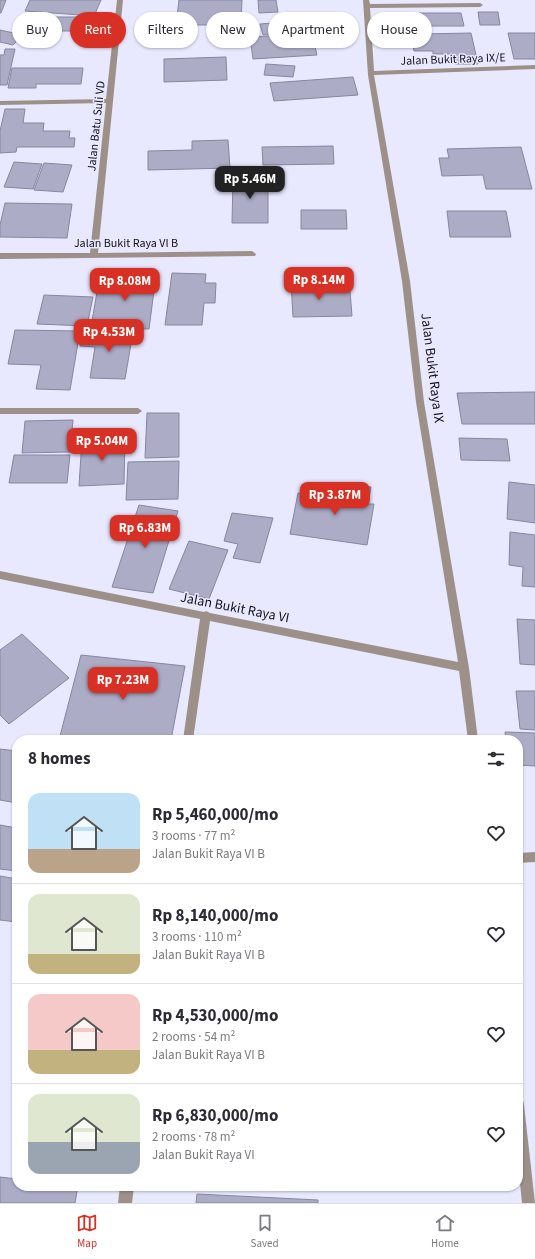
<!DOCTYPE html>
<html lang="en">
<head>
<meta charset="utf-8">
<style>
  body { margin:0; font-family:"Source Sans 3",sans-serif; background:#f2f2f3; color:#2b2b33; height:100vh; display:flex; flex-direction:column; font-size:15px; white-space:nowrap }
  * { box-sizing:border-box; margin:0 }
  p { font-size:13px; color:#7c7c81 }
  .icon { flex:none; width:22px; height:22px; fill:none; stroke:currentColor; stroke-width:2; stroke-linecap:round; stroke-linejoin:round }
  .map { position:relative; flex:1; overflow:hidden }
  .drawer { position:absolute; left:12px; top:735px; width:511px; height:456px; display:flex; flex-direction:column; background:#fff; border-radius:16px; box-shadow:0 1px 3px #0004 }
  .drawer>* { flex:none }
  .guide { position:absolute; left:12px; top:12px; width:511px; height:36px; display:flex; gap:8px }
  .price { position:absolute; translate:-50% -34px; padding:0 9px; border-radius:8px; background:#d93025; color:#fff; font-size:13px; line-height:26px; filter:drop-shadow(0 1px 2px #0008) }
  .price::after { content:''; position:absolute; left:50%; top:24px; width:12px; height:9px; margin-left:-6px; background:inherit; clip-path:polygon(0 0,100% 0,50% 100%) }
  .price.selected { background:#222; color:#fff }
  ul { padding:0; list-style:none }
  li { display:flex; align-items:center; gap:12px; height:100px; padding:0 16px }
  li+li { border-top:1px solid #e1e1e2 }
  li span { display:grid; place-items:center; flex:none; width:112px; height:80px; border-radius:12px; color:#555 }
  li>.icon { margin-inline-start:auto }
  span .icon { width:48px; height:48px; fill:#fffc; stroke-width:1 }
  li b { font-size:17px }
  h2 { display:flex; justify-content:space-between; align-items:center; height:48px; padding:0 16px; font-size:17px }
  .chip { padding:0 14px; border-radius:18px; background:#fff; box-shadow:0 1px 3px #0004; font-size:14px; line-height:36px }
  .chip.selected { background:#d93025; color:#fff }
  .menu { display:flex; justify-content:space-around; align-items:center; height:56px; border-top:1px solid #e1e1e2; background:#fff; font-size:11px; color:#7c7c81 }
  .menu a { display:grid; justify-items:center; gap:2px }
  .menu .selected { color:#d93025 }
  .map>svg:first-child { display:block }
  .building { fill:#adacc7; stroke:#8786a0 }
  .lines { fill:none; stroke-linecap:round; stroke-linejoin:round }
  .street { fill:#9c9089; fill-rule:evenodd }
  .labels { text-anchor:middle; stroke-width:3; stroke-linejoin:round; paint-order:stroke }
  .far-street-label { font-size:12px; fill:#13121c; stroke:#e8e8ff }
  .street-label { font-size:14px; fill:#13121c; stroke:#e8e8ff }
</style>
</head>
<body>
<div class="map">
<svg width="535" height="1203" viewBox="0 0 535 1203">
  <rect width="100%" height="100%" fill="#e8e8ff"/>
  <g class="building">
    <path d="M0,0H6L1,13H0Z"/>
    <path d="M30,0H101L94,16L25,11Z"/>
    <path d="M179,0H242L241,25H176Z"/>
    <path d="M258,0H276L278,12L259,13Z"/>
    <path d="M478,12H498L500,25H480Z"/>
    <path d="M419,13H461L464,26H421Z"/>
    <path d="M27,17H92L90,31H24Z"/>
    <path d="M323,19L326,31L263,35L260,24Z"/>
    <path d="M0,30L23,35L13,45L0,42Z"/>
    <path d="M471,33L478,64H455L453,54H433V51H414L412,41H424L422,34Z"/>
    <path d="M508,33H535V59H514Z"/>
    <path d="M312,34L317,55L253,59L250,37Z"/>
    <path d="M5,49H15L7,85H0V55H4Z"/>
    <path d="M226,57L227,80L164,82V59Z"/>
    <path d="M266,64L295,66L293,77L264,75Z"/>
    <path d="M12,68H83L81,84H36V88H8Z"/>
    <path d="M353,77L358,95L274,101L270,83Z"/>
    <path d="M5,109H25L23,123H44L43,131H70L69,138H75L74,147H17L16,152L0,153V131Z"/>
    <path d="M228,140L230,168L148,170V151L192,150V141Z"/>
    <path d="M333,146L334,164L263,165L262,147Z"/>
    <path d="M521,147L532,189H486L483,175L442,176L439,158H449L447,149Z"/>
    <path d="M14,162L42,164L33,189L4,187Z"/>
    <path d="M44,163L72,165L63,192L34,190Z"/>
    <path d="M233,177H268V223H232Z"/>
    <path d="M5,203L72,204L67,238L0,237V225Z"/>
    <path d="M301,210H346L347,229H301Z"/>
    <path d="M447,211H506L511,237H450Z"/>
    <path d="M108,273L156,275L149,329L91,327L97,292H105Z"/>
    <path d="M172,273L206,274L205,283H216L215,303H204L202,325H165Z"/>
    <path d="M323,281V292L350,291L352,316L293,317L291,282Z"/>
    <path d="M44,295L93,297L87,326L37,324Z"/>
    <path d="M15,330L80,331L70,390L36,389L41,365L8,364Z"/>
    <path d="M83,331L133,332L125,379L90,378L95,347L80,346Z"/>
    <path d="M535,392V424H462L457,393Z"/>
    <path d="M147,413H179V457L145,458Z"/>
    <path d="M73,420L70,452L22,453L25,421Z"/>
    <path d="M125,437L124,484L79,486L82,439Z"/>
    <path d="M459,438L507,439L510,461L461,460Z"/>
    <path d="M14,455H70L67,483H9Z"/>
    <path d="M179,461L178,499L126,500L128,462Z"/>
    <path d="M509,482L535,485V523L507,519Z"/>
    <path d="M340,483L371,487L368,504H374L367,545L290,534L298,493L336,499Z"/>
    <path d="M139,505L178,511L153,593L112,587Z"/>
    <path d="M232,513L273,518L260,563L233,558L238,544L224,541Z"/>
    <path d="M510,532L535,535V587L522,586L523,567L509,565Z"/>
    <path d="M189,541L228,550L209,599L169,589Z"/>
    <path d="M517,619L535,620V665L520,664Z"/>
    <path d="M22,634L69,678L9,724L0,715V650Z"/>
    <path d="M81,655L185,666L171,740H59Z"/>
    <path d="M516,691H535V730L520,729Z"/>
    <path d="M505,732L535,733V766L518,765V740H506Z"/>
    <path d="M0,749L17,751V803L0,800Z"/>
    <path d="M0,825L17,828V871L0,869Z"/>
    <path d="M0,876L17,879V922L0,920Z"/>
    <path d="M0,1177L17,1179V1186H78L75,1203H0Z"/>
    <path d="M197,1194L318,1200V1203H196Z"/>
  </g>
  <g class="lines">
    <g class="street">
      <path d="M117,0H123L98,253L252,251L256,254L255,256L0,259V253H90L106,103L0,105V101L106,99Z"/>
      <path d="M363,0H369L370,4L480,3L483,5L480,7L370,8L374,71L535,65V69L374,75L410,281L424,402L469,668L478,740H468L459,671L210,621L193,740H183L200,619L0,579V571L204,612L206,611L210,613L458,662L416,402L402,281L368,75Z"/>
      <path d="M0,408H138L142,411L138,414H0Z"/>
      <path d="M535,852V862L518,863V853Z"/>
      <path d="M518,1099L523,1100L524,1105L535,1203H522L518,1164Z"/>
      <path d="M120,1186H134L132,1203H118Z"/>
    </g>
  </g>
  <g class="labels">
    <g class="far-street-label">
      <text transform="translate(453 59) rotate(-2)" y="4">Jalan Bukit Raya IX/E</text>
      <text transform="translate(96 126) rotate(-84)" y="4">Jalan Batu Suli VD</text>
      <text x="126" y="247">Jalan Bukit Raya VI B</text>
    </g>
    <g class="street-label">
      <text transform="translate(433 368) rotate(83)" y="5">Jalan Bukit Raya IX</text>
      <text transform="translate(235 607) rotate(11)" y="5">Jalan Bukit Raya VI</text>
    </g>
  </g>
</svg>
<b class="price selected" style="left:250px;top:200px">Rp 5.46M</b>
<b class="price" style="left:319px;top:301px">Rp 8.14M</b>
<b class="price" style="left:125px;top:302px">Rp 8.08M</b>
<b class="price" style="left:109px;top:353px">Rp 4.53M</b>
<b class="price" style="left:102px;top:462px">Rp 5.04M</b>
<b class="price" style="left:335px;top:516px">Rp 3.87M</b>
<b class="price" style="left:145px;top:549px">Rp 6.83M</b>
<b class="price" style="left:123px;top:701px">Rp 7.23M</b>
<div class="guide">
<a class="chip">Buy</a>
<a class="chip selected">Rent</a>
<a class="chip">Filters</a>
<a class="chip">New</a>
<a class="chip">Apartment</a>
<a class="chip">House</a>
</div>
<section class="drawer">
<h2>8 homes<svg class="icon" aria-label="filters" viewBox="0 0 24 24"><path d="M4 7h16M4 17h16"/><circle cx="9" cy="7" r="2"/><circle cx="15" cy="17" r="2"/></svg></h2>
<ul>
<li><span style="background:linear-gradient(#bfe0f5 70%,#b9a48a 0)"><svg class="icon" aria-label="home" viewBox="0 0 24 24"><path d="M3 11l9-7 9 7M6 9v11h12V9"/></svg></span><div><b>Rp 5,460,000/mo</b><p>3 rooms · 77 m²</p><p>Jalan Bukit Raya VI B</p></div><svg class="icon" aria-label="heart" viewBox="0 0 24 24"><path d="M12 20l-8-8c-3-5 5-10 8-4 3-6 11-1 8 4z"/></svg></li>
<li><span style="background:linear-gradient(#dfe7d0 75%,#c2b280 0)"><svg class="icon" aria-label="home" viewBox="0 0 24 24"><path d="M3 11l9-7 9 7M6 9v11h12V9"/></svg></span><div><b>Rp 8,140,000/mo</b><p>3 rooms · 110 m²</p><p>Jalan Bukit Raya VI B</p></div><svg class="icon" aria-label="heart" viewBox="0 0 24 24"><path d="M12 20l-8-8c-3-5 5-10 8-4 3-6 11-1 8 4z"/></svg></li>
<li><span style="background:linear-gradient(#f6c9c9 70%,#c2b280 0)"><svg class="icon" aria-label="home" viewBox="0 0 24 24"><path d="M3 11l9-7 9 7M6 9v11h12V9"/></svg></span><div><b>Rp 4,530,000/mo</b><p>2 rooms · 54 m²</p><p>Jalan Bukit Raya VI B</p></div><svg class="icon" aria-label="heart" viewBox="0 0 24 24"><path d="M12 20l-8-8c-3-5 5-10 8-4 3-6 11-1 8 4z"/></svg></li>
<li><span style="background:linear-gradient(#dfe7d0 60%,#9aa5b1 0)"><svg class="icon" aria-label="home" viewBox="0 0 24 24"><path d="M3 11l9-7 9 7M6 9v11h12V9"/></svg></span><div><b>Rp 6,830,000/mo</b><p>2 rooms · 78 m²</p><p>Jalan Bukit Raya VI</p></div><svg class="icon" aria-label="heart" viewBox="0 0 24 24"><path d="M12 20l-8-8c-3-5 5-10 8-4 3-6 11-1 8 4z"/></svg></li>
</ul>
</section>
</div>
<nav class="menu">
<a class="selected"><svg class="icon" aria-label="map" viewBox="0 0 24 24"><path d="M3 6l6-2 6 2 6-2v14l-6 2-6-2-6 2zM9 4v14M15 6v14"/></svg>Map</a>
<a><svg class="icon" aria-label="saved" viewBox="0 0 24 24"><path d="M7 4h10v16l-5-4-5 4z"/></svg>Saved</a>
<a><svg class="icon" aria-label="home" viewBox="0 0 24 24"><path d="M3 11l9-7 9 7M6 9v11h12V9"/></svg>Home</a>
</nav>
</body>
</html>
